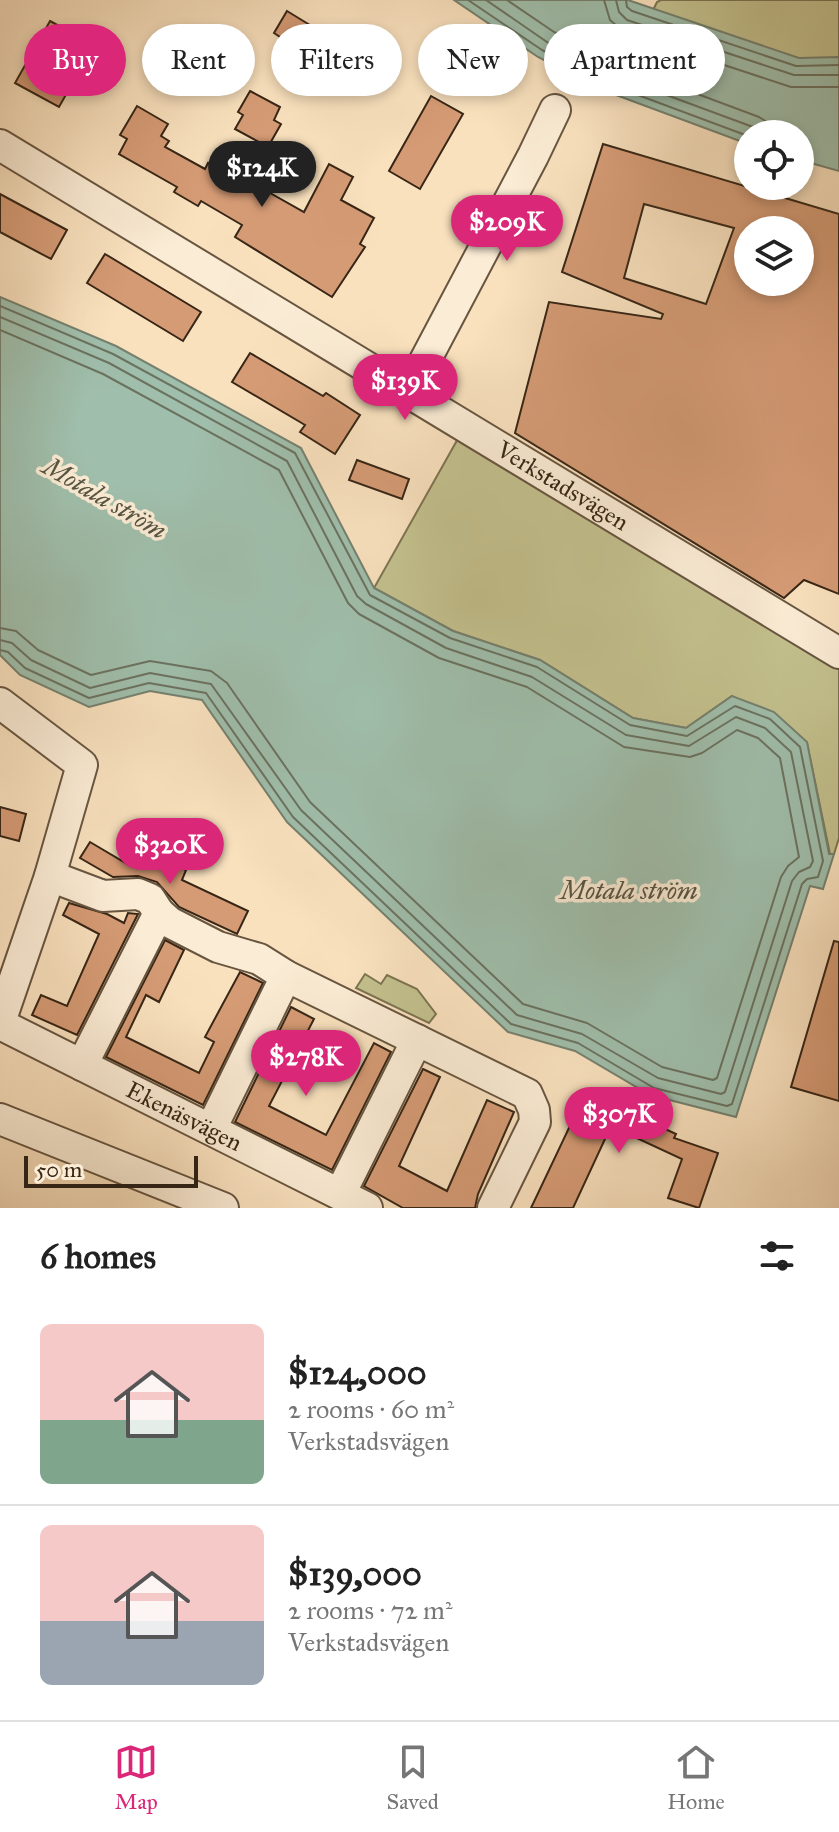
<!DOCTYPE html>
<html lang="en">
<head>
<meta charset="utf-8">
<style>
  body { margin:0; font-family:"IM FELL Great Primer",serif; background:#f6f6f6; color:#222; height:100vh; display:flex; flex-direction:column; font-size:30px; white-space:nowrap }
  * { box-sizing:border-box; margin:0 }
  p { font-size:26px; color:#767676 }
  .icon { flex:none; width:44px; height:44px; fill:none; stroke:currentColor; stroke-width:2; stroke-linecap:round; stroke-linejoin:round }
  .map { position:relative; height:1208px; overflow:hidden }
  .sheet { display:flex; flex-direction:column; background:#fff; flex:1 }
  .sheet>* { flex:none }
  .banner { position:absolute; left:24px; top:24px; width:792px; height:72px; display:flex; gap:16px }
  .fabs { position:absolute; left:734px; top:120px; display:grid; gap:16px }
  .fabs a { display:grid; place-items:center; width:80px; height:80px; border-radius:50%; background:#fff; box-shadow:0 4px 12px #0003; font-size:40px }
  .scale { position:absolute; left:24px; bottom:20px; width:174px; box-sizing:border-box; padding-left:8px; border:4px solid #372616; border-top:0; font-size:22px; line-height:28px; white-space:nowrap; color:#372616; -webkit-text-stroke:6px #fbecd5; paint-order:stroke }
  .price { position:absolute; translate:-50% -68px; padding:0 18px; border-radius:28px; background:#db2777; color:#fff; font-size:26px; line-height:52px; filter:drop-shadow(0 2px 4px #0008) }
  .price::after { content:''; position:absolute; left:50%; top:48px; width:24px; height:18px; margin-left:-12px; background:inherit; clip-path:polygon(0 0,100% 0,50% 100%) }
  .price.on { background:#222; color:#fff }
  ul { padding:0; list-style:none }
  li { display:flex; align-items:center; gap:24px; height:200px; padding:0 40px }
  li+li { border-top:2px solid #e0e0e0 }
  li span { display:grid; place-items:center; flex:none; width:224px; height:160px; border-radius:12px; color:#555 }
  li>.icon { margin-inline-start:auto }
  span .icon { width:96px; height:96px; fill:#fffc; stroke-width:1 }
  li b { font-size:34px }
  h2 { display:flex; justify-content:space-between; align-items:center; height:96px; padding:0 40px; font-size:34px }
  .tag { padding:0 28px; border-radius:36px; background:#fff; box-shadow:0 4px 12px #0003; font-size:28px; line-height:72px }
  .tag.on { background:#db2777; color:#fff }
  .tabs { display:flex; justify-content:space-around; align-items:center; height:112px; border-top:2px solid #e0e0e0; background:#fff; font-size:22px; color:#767676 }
  .tabs a { display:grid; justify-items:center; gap:4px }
  .tabs .on { color:#db2777 }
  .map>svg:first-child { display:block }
  .green { fill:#c3c18e; stroke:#7d7452; stroke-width:2 }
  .water { fill:#9fbeab; stroke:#75816f; stroke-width:2 }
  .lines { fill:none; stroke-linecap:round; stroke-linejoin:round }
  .shore { stroke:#6b7260; stroke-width:2 }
  .building { fill:#d59b75; stroke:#372616; stroke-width:2; fill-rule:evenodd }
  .minor-casing { stroke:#685540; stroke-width:34 }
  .minor { stroke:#fbecd5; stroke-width:30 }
  .labels { text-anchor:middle; stroke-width:7; stroke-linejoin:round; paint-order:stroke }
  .street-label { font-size:24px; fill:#372616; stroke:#fbecd5 }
  .water-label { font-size:26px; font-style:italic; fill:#565443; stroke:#fbecd5 }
</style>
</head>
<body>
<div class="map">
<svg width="839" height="1208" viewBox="0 0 839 1208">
  <rect width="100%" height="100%" fill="#f9e1be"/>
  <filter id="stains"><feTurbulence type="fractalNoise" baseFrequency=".0025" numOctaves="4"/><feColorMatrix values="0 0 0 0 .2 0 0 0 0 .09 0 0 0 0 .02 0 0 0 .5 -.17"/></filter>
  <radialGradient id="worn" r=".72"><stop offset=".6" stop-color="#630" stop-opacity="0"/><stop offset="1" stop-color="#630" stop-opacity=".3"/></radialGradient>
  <g class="green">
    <path d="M661,0H839V127L628,61L657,2Z"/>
    <path d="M464,428L839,655V838L834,854H830L807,743L732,696L686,728L633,718L540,660L453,631L374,588Z"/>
    <path d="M365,974L381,984L387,975L417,989L436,1014L429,1023L356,988Z"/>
  </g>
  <g class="water">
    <path d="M454,0H628L799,58L839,57V171L800,160V134H748V144L600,89L538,57Z"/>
    <path d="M0,297L116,346L301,448L374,588L453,631L540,660L633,718L686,728L732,696L774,712L807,742L829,854H834L823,889L810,886L736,1117L650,1095L575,1051L508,1032L287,822L202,700L150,691L89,707L20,675L0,655Z"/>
  </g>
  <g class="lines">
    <g class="shore">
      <path d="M468,0L542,50L603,82L748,136"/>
      <path d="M486,0L547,42L607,73L753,127L762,134"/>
      <path d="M507,0L554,32L612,62L759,117L770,124L776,134"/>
      <path d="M604,0L610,20L624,32L791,87H839"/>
      <path d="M616,0L619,12L627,20L794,75H839"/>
      <path d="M626,0L627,7L632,11L796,66L839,65"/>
      <path d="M0,306L113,354L295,453L370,595L450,638L537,667L630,725L687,736L735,706L770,719L800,747L823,861L818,877L807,879L802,884L732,1104L727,1106L654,1088L578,1043L511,1024L293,817L206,693L149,683L89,698L25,668L8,652L0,650"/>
      <path d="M0,317L109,363L287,461L357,596L366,604L446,648L532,677L626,735L689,746L736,717L765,728L791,752L813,861L810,867L799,872L792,881L725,1092L721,1094L658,1078L582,1034L517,1015L301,810L211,684L150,673L90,688L31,660L12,643L0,640"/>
      <path d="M0,330L103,374L279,470L348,603L359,614L439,658L527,687L624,747L690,757L702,753L737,730L758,738L780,758L799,857L788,866L781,877L717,1078L713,1080L662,1067L587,1023L523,1004L310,802L227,683L211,671L150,661L91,675L38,650L16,631L0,628"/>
    </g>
  </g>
  <g class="building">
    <path d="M287,11L318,30L312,39L322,45L307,69L279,52L286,41L274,33Z"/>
    <path d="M50,21L94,45L59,107L15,83Z"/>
    <path d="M168,29L201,47L195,57L203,61L188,88L156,70L164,57L155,52Z"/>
    <path d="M250,91L280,107L274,120L281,124L268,147L235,129L243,115L238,112Z"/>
    <path d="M431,96L463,114L420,189L389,171Z"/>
    <path d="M137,106L168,124L161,136L169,141L165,147L205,169L208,163L260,194L263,189L304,212L329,164L353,177L341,200L374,218L360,244L365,247L332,297L235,237L242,225L201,201L198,206L174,192L177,187L119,154L127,139L120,135Z"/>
    <path d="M603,144L839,214V594L804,580L784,598L515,433L549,302L661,319L663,314L562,272ZM644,204L734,228L706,304L624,278ZM748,230H800V282H748Z"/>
    <path d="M0,194L67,230L51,259L0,232Z"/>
    <path d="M105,254L201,312L183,341L87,283Z"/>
    <path d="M250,353L323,396L326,393L360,415L335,454L300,432L305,425L232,382Z"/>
    <path d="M357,460L409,479L402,499L349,480Z"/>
    <path d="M0,807L26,814L19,841L0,836Z"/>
    <path d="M90,842L129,865L136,849L186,870L182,880L248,911L237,934L179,907L157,882L138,876L113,877L80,858Z"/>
    <path d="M69,903L107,914L124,923L128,913L138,914L77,1035L32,1015L41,995L67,1006L99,934L63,915Z"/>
    <path d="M165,940L184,950L159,1002L146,995L126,1037L199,1073L214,1042L205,1037L240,972L263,983L203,1105L106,1057Z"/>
    <path d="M834,941L839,942V1101L791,1087Z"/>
    <path d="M291,1007L314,1019L269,1106L326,1135L374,1043L391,1052L332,1170L235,1122Z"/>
    <path d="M423,1069L440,1077L399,1166L447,1191L487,1100L514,1112L478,1194L475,1208H403L364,1186Z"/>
    <path d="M586,1092L676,1134L674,1138L718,1153L699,1208L668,1198L682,1159L611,1126L573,1208H531Z"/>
  </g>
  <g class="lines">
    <defs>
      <g id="minor">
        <path id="s1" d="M0,145L839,653"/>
        <path d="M408,393L533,156L555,110"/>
        <path d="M0,703L82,765L50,876L0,1022"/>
        <path d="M50,876L103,896L138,894L150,899L159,913L169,922L218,947L259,959L286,976L527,1094L534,1110L535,1122L493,1208"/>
        <path id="s2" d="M0,1024L367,1208"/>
        <path d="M82,1065L159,913"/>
        <path d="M0,1119L223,1208"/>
        <path d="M211,1129L286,976"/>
        <path d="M340,1194L417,1040"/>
      </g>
    </defs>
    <use href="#minor" class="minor-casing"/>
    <use href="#minor" class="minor"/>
  </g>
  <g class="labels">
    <g class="street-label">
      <text dy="8" stroke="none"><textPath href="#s1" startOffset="658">Verkstadsvägen</textPath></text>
      <text dy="8" stroke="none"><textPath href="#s2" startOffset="206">Ekenäsvägen</textPath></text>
    </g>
    <g class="water-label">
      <text transform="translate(105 498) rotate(30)" y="9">Motala ström</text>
      <text x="629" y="899">Motala ström</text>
    </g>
  </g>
  <rect width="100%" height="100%" filter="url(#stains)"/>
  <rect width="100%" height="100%" fill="url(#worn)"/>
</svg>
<div class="fabs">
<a><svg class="icon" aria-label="locate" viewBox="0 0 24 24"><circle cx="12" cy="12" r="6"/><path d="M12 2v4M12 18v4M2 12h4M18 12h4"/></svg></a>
<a><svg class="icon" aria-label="layers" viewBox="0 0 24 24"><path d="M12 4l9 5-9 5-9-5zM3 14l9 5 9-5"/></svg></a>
</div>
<div class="scale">50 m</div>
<b class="price on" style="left:262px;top:209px">$124K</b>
<b class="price" style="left:507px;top:263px">$209K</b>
<b class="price" style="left:405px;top:422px">$139K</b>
<b class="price" style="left:170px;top:886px">$320K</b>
<b class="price" style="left:306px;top:1098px">$278K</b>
<b class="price" style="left:619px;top:1155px">$307K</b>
<div class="banner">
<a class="tag on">Buy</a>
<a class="tag">Rent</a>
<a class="tag">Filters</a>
<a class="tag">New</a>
<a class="tag">Apartment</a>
</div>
</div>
<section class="sheet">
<h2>6 homes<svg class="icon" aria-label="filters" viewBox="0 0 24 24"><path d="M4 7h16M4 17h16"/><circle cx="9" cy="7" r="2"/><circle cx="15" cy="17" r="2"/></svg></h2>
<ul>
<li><span style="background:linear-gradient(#f6c9c9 60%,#7fa58c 0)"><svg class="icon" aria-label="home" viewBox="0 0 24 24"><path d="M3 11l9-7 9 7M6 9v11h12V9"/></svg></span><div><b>$124,000</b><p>2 rooms · 60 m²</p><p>Verkstadsvägen</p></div></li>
<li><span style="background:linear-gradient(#f6c9c9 60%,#9aa5b1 0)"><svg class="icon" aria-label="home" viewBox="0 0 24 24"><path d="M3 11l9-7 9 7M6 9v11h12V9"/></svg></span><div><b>$139,000</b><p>2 rooms · 72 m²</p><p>Verkstadsvägen</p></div></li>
</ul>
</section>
<nav class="tabs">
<a class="on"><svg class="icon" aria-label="map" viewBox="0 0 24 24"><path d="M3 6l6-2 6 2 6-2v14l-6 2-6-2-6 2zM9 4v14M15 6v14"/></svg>Map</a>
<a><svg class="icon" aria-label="saved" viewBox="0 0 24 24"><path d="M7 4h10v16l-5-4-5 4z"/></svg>Saved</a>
<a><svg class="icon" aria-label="home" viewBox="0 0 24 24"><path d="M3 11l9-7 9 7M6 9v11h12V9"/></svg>Home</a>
</nav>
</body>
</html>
